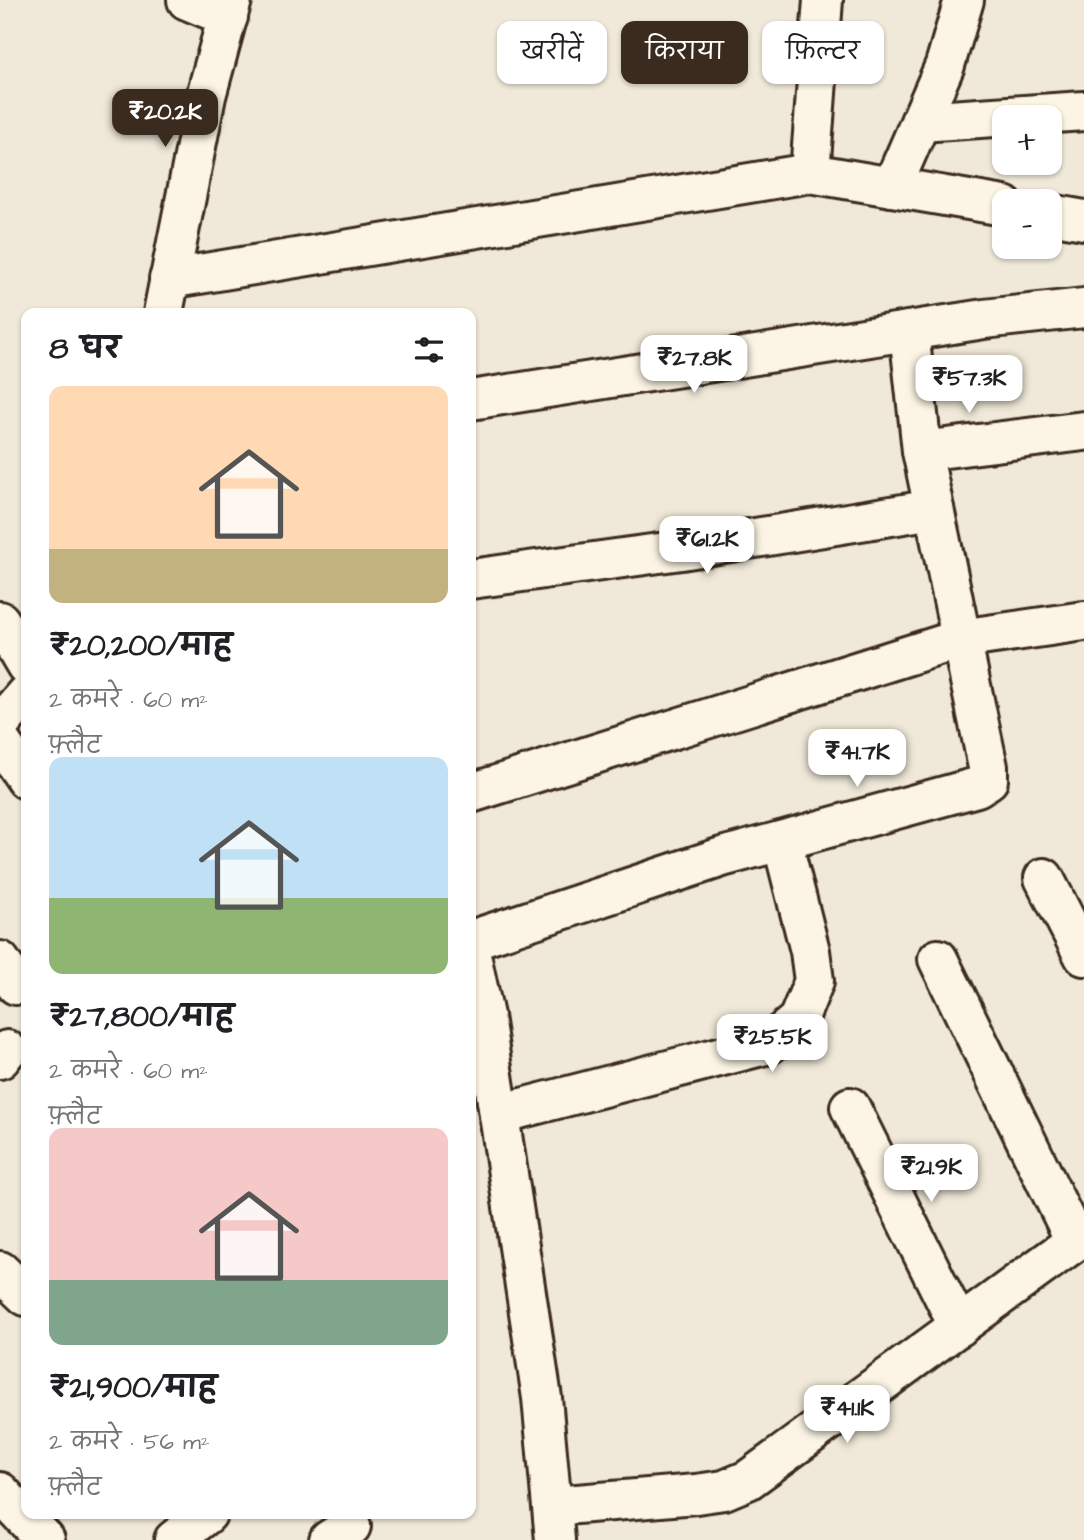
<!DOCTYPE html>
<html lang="hi">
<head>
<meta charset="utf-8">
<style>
  body { margin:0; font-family:"Architects Daughter","Playpen Sans Deva",sans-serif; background:#f2f2f2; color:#202124; height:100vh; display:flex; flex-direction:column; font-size:26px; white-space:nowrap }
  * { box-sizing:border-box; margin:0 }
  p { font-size:23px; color:#757577 }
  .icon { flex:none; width:38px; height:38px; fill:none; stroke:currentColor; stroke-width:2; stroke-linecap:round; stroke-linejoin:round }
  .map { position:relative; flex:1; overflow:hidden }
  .details { position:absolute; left:21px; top:308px; width:455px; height:1211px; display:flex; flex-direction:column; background:#fff; border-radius:14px; box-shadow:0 2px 5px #0004 }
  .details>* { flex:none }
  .hud { position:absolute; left:497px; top:21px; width:481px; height:63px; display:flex; gap:14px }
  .controls { position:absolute; left:992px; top:105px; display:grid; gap:14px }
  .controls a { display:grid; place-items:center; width:70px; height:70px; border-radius:14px; background:#fff; box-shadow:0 2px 5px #0004; font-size:35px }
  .price { position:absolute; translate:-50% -60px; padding:0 16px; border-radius:14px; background:#fff; color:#222; font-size:23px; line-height:46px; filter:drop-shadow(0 2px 4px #0008) }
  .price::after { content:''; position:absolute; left:50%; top:42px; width:21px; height:16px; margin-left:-10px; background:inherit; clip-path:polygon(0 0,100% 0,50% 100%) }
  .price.current { background:#3b2a1e; color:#fff }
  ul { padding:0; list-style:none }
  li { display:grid; align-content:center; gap:14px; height:371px; padding:0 28px }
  li span { display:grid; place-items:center; height:217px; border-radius:14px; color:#555 }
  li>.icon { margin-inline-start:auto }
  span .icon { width:126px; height:126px; fill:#fffc; stroke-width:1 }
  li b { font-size:30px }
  h2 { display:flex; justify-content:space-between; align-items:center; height:84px; padding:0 28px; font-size:30px }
  .pill { padding:0 24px; border-radius:14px; background:#fff; box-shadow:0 2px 5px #0004; font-size:24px; line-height:63px }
  .pill.current { background:#3b2a1e; color:#fff }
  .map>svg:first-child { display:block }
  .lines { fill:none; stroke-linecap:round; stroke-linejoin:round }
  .minor-casing { stroke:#3b2a1e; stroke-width:44 }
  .minor { stroke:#fcf5e5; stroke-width:38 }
</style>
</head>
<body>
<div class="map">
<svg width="1084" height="1540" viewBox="0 0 1084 1540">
  <rect width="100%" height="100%" fill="#f0e9d9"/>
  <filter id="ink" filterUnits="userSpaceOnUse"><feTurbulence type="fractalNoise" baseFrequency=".0143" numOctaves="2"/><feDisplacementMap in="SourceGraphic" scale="14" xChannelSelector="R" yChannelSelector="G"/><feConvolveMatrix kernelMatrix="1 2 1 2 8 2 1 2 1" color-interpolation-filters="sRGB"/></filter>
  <g filter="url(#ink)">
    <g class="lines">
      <defs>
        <g id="minor">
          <path d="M187,0L228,17"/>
          <path d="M920,122L1084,111"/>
          <path d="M810,173L823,0"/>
          <path d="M892,187L945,65L964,0"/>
          <path d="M1050,214L1084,220"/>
          <path d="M169,279L810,173L1004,206"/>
          <path d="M163,313L206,96L232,0"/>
          <path d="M909,331L922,451L1084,431"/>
          <path d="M471,400L984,319L1084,308"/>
          <path d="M471,579L681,550L934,509"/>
          <path d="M0,621L26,665"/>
          <path d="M0,724L26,694"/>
          <path d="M0,741L26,779"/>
          <path d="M471,793L960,639L1084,621"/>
          <path d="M1044,878L1084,956"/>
          <path d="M471,940L722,857L977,787L988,780V767L922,451"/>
          <path d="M471,955L484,1016L542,1398L555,1540"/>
          <path d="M938,959L1075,1241"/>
          <path d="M0,961L16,985"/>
          <path d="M0,1059L7,1050"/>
          <path d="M850,1107L959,1327"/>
          <path d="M499,1114L769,1044L798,1020L814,981L810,951L782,841"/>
          <path d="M0,1271L26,1296"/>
          <path d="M0,1492L45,1540"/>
          <path d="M553,1506L696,1494L724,1490L748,1480L1084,1235"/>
          <path d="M174,1540L207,1514"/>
          <path d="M329,1540L351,1526"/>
        </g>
      </defs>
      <use href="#minor" class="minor-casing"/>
      <use href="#minor" class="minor"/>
    </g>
  </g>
</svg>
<div class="controls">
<a>+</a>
<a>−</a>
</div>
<b class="price current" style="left:165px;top:149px">₹20.2K</b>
<b class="price" style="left:694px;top:395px">₹27.8K</b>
<b class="price" style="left:969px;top:415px">₹57.3K</b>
<b class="price" style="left:707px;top:576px">₹61.2K</b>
<b class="price" style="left:857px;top:789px">₹41.7K</b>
<b class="price" style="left:772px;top:1074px">₹25.5K</b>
<b class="price" style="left:931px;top:1204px">₹21.9K</b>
<b class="price" style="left:847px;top:1445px">₹41.1K</b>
<div class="hud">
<a class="pill">खरीदें</a>
<a class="pill current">किराया</a>
<a class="pill">फ़िल्टर</a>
</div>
<section class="details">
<h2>8 घर<svg class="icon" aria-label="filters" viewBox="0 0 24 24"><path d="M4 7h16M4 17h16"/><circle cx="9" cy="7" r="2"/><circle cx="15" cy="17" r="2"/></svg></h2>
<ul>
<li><span style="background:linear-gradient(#ffd9b3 75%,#c2b280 0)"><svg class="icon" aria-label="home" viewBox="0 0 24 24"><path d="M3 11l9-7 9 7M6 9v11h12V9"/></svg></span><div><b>₹20,200/माह</b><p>2 कमरे · 60 m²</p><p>फ़्लैट</p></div></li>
<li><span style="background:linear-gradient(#bfe0f5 65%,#8fb573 0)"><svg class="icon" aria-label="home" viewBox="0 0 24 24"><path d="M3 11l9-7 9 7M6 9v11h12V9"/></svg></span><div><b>₹27,800/माह</b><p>2 कमरे · 60 m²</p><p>फ़्लैट</p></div></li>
<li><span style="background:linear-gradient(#f6c9c9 70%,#7fa58c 0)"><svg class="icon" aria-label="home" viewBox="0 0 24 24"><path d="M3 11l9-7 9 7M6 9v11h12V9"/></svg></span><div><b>₹21,900/माह</b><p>2 कमरे · 56 m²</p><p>फ़्लैट</p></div></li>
</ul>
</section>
</div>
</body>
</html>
